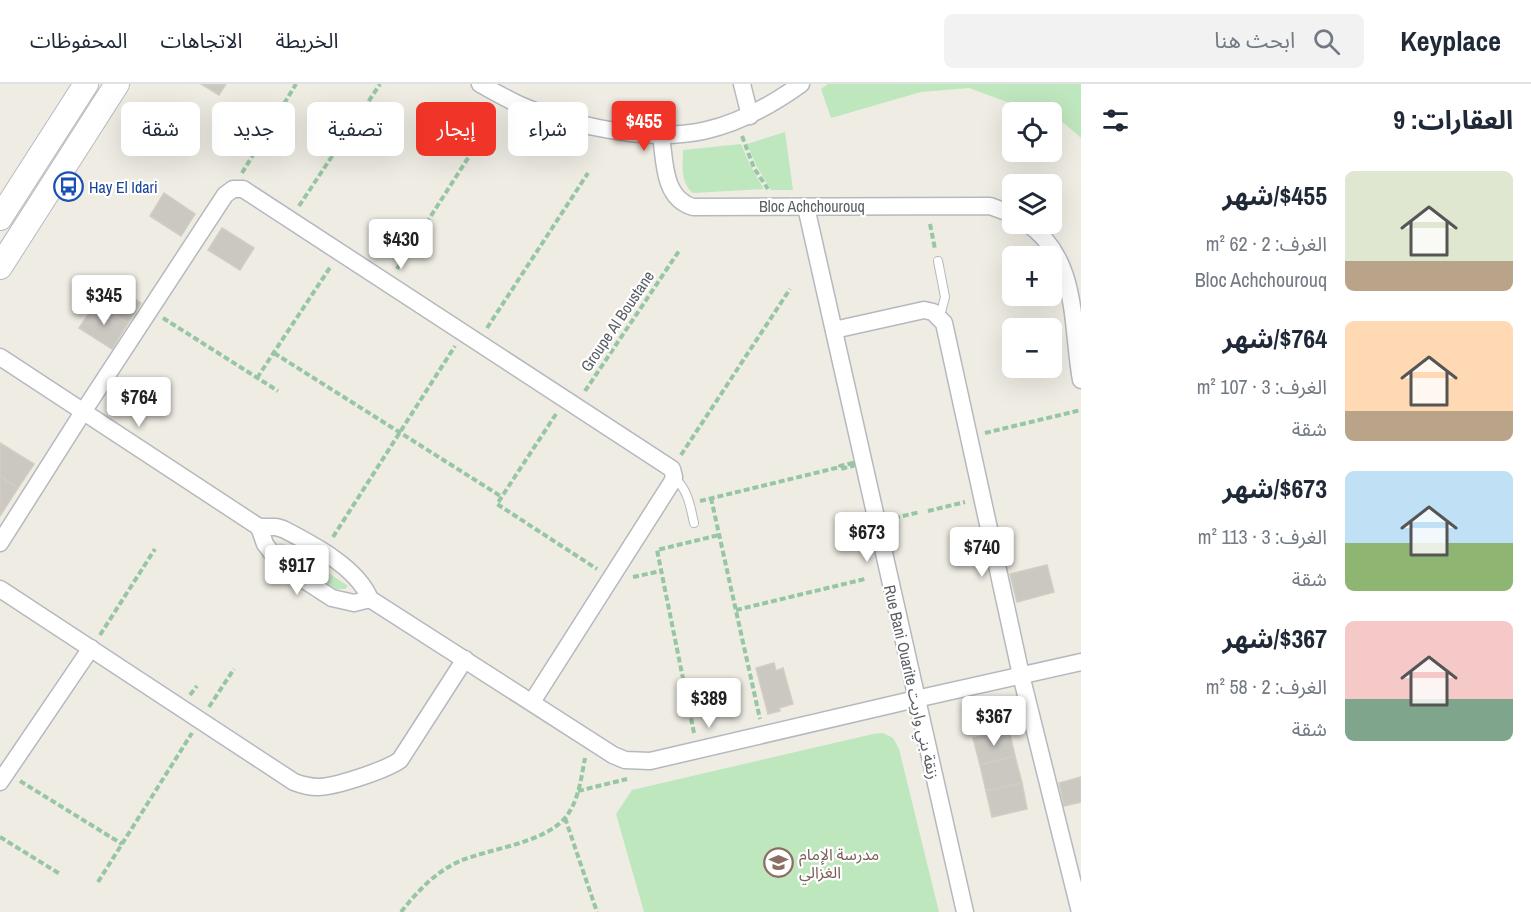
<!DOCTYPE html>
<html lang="ar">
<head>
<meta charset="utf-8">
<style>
  body { margin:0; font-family:"Archivo Narrow","Noto Sans Arabic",sans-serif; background:#f2f2f3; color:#1f2937; direction:rtl; height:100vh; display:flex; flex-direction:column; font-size:22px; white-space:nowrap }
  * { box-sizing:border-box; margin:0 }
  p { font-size:20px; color:#747a83 }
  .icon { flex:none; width:33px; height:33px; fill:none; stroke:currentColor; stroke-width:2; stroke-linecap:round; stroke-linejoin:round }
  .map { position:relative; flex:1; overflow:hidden; direction:ltr }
  .sheet { display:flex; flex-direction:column; background:#fff; width:450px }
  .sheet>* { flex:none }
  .top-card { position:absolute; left:18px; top:18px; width:570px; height:54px; direction:rtl; display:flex; gap:12px }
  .buttons { position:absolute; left:1002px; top:18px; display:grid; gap:12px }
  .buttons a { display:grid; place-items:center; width:60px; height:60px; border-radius:9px; background:#fff; box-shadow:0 6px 24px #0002; font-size:30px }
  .price { position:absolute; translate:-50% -51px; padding:0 14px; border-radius:6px; background:#fff; color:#222; font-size:20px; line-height:39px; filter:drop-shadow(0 2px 3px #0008) }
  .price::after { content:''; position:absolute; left:50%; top:36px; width:18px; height:14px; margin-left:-9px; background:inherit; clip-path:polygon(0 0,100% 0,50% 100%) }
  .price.selected { background:#f03427; color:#fff }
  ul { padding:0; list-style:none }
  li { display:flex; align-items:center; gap:18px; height:150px; padding:0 18px }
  li span { display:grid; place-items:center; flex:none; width:168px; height:120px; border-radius:9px; color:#555 }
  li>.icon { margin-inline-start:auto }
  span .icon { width:72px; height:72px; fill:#fffc; stroke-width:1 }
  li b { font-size:26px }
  h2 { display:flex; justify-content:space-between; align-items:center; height:72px; padding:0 18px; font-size:26px }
  .tag { padding:0 21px; border-radius:9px; background:#fff; box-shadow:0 6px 24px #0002; font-size:21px; line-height:54px }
  .tag.selected { background:#f03427; color:#fff }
  header { display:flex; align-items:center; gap:36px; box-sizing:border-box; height:84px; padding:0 30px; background:#fff; border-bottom:2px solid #e0e1e3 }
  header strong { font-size:28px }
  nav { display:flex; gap:33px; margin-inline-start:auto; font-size:21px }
  .search { width:420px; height:54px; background:#f2f2f3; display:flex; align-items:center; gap:15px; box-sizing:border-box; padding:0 21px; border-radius:9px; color:#747a83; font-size:22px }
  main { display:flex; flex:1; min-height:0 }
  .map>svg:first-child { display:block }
  .green { fill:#bfe7be }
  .building { fill:#cbc8c2; stroke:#d3cdc1; stroke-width:1.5 }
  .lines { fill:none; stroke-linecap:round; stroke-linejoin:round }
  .service-casing { stroke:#b5b9be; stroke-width:10 }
  .minor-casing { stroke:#b5b9be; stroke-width:19 }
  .secondary-casing { stroke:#b6bac0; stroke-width:26 }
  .path { stroke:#96c6a3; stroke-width:4; stroke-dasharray:6 3; stroke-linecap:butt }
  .service { stroke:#fff; stroke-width:8 }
  .minor { stroke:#fff; stroke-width:16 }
  .secondary { stroke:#fff; stroke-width:24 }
  .labels { text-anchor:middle; stroke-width:4.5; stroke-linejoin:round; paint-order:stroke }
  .transit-label { font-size:16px; fill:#164399; stroke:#fff; text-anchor:start }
  .street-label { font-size:16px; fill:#5b5f64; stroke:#fff }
  .education-label { font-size:16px; fill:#785e54; stroke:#fff; text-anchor:start }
</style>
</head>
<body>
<header>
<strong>Keyplace</strong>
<div class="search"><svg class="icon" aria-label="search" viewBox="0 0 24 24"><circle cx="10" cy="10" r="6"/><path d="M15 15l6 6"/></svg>ابحث هنا</div>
<nav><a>الخريطة</a><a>الاتجاهات</a><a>المحفوظات</a></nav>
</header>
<main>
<section class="sheet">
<h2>العقارات: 9<svg class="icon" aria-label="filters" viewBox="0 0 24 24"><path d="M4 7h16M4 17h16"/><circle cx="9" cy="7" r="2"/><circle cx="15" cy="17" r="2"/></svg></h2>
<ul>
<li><span style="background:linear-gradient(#dfe7d0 75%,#b9a48a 0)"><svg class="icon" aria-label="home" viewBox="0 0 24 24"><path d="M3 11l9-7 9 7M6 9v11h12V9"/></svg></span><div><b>$455/شهر</b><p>الغرف: 2 · 62 m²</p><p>Bloc Achchourouq</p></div></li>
<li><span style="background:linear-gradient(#ffd9b3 75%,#b9a48a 0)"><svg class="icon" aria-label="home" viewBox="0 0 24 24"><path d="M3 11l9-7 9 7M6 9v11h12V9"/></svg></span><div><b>$764/شهر</b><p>الغرف: 3 · 107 m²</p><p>شقة</p></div></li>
<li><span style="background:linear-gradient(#bfe0f5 60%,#8fb573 0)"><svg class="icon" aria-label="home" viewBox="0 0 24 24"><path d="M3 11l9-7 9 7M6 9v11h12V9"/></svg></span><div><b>$673/شهر</b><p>الغرف: 3 · 113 m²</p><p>شقة</p></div></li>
<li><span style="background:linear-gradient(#f6c9c9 65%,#7fa58c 0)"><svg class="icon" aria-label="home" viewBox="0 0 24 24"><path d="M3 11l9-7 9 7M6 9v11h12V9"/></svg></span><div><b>$367/شهر</b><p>الغرف: 2 · 58 m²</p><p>شقة</p></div></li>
</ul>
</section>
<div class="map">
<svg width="1081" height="828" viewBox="0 0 1081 828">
  <rect width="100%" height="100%" fill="#eeece3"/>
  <g class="green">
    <path d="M828,0H1081V54L1065,40L1052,35V28H1034L969,4L921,8L831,34L821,5Z"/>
    <path d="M785,48L793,106H771L757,83L747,60Z"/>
    <path d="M741,60L750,81L764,105L693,109C680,99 683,81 683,66Z"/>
    <path d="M280,459L284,460L348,502L345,505H336L278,467L277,461Z"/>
    <path d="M883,649L893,654L899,665L939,828H644L616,730L632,706L873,650Z"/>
  </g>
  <g class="building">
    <path d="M201,0H226L219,11Z"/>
    <path d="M164,109L195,130L181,152L150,132Z"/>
    <path d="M222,144L254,164L240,186L208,166Z"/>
    <path d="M109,198L141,219L128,239L96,219Z"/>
    <path d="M96,219L128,239L112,265L79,244Z"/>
    <path d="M0,359L34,380L18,404L0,392Z"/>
    <path d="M0,392L18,404L0,432Z"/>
    <path d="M1047,481L1054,508L1017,518L1010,490Z"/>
    <path d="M774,579L776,587L783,584L793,620L779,624L780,627L768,630L756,584Z"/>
    <path d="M1009,646L1015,672L980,681L973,654Z"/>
    <path d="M1015,672L1022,699L986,707L980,681Z"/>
    <path d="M1081,693V718L1064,722L1059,699Z"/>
    <path d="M1022,699L1027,725L992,733L986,707Z"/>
  </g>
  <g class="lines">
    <defs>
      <g id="service">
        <path d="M938,177L945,213L940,232"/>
        <path d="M674,393C688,406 690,421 694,439"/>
      </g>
      <g id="minor">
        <path d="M480,0C493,7 507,15 520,21C545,32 573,39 599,44C681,61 734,48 801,0"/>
        <path d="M742,0L750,32"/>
        <path d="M661,52C665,78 663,114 693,123L990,122L1012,130"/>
        <path d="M806,123L965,828"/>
        <path d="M1028,140C1079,176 1071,240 1081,296"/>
        <path d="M834,246L924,226L933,228L944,239L1021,591L1080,828"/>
        <path d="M0,273L259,443H276L283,445C312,460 357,483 370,515L613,671L625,676L650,677L916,615L1081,578"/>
        <path d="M259,443L265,460L281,481L332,514L354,519L370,515"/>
        <path d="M0,459L83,328L225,111L233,105H243L672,385L674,393L672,398L532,618"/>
        <path d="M0,505L294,698C302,701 309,703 318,703C335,703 386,686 400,676L465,575"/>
        <path d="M0,698L91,564"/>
      </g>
      <g id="secondary">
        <path d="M0,134L86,0"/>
        <path d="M0,183L117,0"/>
      </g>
    </defs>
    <use href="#service" class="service-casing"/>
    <use href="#minor" class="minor-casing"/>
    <use href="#secondary" class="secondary-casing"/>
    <g class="path">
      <path d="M742,52L754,84L768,105"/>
      <path d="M242,89L296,0"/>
      <path d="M299,122L380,0"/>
      <path d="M930,140L935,165"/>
      <path d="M397,185L484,49"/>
      <path d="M163,234L278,307"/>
      <path d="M487,244L588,89"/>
      <path d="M274,269L502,413"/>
      <path d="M257,294L331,182"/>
      <path d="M585,307L679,167"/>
      <path d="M556,330L497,420L597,485"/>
      <path d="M985,349L1081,326"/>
      <path d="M681,371L790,205"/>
      <path d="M853,379V382L840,385V382Z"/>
      <path d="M711,414L760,635"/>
      <path d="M700,417L840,383"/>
      <path d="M928,427L965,418"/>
      <path d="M894,434L920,428"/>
      <path d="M333,453L455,262"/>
      <path d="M633,493L661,487"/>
      <path d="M736,526L865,495"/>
      <path d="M100,551L155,465"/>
      <path d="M190,611L197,602"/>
      <path d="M209,623L234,585"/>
      <path d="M694,649L657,466L719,451"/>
      <path d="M20,697L122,760"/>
      <path d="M578,707L627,695"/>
      <path d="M565,734L597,828"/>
      <path d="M0,753L60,790"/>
      <path d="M98,798L192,649"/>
      <path d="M401,828C418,807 435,788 460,777C491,764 542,760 565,734C579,717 581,694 585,674"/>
    </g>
    <use href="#service" class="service"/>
    <use href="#minor" class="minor"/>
    <use href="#secondary" class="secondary"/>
  </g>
  <defs>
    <symbol id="bus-ring" viewBox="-11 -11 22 22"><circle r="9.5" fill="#fff" stroke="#1a4fb4" stroke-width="1.5"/><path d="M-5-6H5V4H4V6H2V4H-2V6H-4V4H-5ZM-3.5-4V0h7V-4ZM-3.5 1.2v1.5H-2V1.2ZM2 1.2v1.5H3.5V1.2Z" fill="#1a4fb4"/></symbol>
    <symbol id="school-ring" viewBox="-11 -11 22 22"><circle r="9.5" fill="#fff" stroke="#8d6e63" stroke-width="1.5"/><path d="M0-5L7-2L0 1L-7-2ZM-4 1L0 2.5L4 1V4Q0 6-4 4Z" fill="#8d6e63"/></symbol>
  </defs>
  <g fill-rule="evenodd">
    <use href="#bus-ring" x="52" y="86" width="33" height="33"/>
    <use href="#school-ring" x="762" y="762" width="33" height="33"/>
  </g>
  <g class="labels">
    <g class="transit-label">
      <text x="89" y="109">Hay El Idari</text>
    </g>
    <g class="street-label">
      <text x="812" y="128">Bloc Achchourouq</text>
      <text transform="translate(617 237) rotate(-56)" y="6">Groupe Al Boustane</text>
      <text transform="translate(912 598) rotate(77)" y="6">Rue Bani Ouarite زنقة بني واريت</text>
    </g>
    <g class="education-label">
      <text x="799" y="776">مدرسة الإمام<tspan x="799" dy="18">الغزالي</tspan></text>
    </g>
  </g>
</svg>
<div class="buttons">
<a><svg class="icon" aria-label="locate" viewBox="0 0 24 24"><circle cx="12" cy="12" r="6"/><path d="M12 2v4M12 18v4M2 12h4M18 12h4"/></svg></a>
<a><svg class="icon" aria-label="layers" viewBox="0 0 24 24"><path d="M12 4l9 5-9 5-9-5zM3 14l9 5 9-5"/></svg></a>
<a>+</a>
<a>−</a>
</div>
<b class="price selected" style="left:644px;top:68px">$455</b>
<b class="price" style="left:401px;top:186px">$430</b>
<b class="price" style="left:104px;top:242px">$345</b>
<b class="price" style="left:139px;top:344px">$764</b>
<b class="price" style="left:867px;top:479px">$673</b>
<b class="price" style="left:982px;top:494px">$740</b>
<b class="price" style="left:297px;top:512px">$917</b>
<b class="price" style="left:709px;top:645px">$389</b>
<b class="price" style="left:994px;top:663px">$367</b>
<div class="top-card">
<a class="tag">شراء</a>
<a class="tag selected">إيجار</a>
<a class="tag">تصفية</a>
<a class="tag">جديد</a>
<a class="tag">شقة</a>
</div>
</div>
</main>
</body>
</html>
